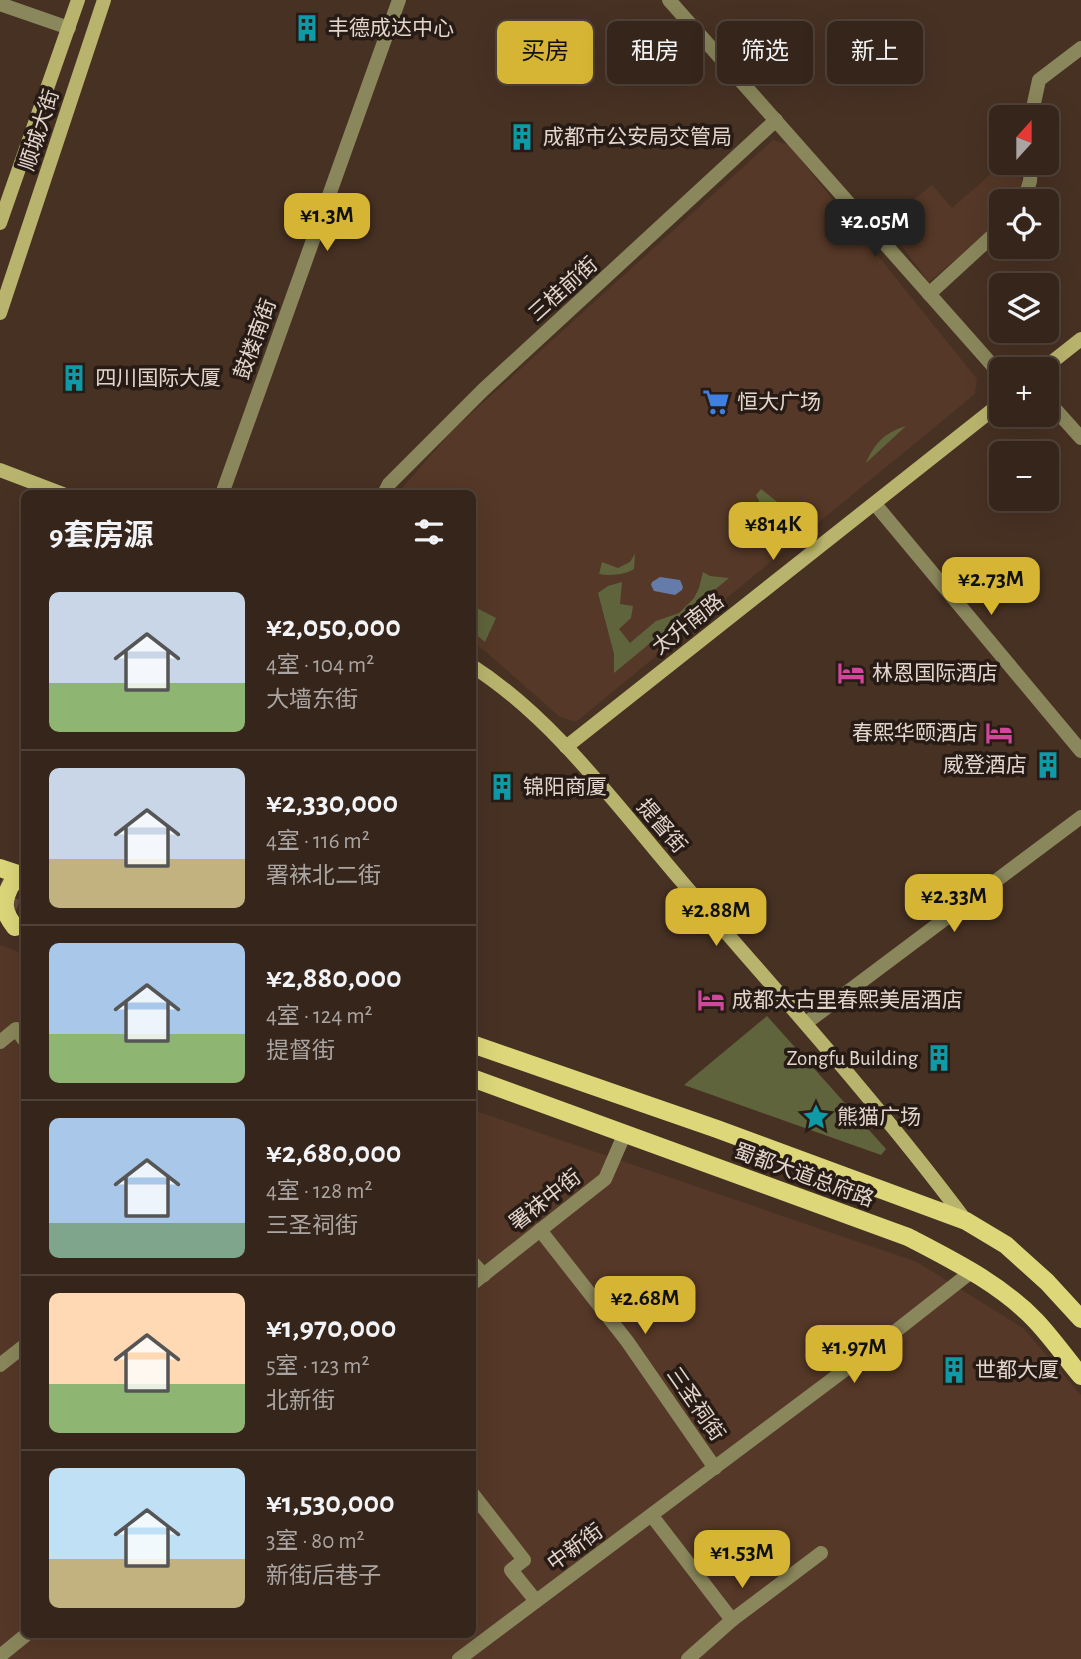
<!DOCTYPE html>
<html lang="zh">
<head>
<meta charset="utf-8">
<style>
  body { margin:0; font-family:"Alegreya Sans","Noto Sans SC",sans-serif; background:#403127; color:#f1f3f6; height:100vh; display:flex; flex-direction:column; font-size:26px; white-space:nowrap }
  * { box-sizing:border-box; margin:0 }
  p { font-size:23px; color:#aaa5a2 }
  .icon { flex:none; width:38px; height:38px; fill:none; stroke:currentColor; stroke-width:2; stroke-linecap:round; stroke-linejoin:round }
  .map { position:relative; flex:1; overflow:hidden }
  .panel { position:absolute; left:21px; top:490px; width:455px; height:1148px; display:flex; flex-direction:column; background:#35251a; border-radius:10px; box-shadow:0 7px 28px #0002,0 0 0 2px #4f4239 }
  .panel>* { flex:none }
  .banner { position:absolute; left:497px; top:21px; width:478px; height:63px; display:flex; gap:14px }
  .needle { width:46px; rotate:21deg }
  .buttons { position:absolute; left:989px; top:105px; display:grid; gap:14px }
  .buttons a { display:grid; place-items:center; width:70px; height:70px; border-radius:10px; background:#35251a; box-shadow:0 7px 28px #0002,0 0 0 2px #4f4239; font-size:35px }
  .price { position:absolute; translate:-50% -60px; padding:0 16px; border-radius:14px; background:#d6b534; color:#111; font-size:23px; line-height:46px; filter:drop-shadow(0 2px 4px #0008) }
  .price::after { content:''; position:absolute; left:50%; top:42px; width:21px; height:16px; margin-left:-10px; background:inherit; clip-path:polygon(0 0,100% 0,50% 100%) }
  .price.active { background:#222; color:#fff }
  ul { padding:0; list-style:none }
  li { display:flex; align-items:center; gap:21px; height:175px; padding:0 28px }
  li+li { border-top:2px solid #4f4239 }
  li span { display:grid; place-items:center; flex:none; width:196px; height:140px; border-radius:10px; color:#555 }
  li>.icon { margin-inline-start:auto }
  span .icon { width:84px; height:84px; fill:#fffc; stroke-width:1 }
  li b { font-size:30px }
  h2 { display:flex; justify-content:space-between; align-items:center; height:84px; padding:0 28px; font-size:30px }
  .pill { padding:0 24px; border-radius:10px; background:#35251a; box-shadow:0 7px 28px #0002,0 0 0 2px #4f4239; font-size:24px; line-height:63px }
  .pill.active { background:#d6b534; color:#111 }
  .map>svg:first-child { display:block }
  .built { fill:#553827 }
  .green { fill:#5f643c }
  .water { fill:#657caa }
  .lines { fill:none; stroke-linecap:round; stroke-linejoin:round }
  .primary-tunnel { stroke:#5e4a3c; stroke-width:18; stroke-dasharray:18 9; stroke-linecap:butt }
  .minor { stroke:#8a875c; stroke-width:14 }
  .secondary { stroke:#b9b46d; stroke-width:14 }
  .primary { stroke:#ddd77a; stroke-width:18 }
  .labels { text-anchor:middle; stroke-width:7; stroke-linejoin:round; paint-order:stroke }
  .poi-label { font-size:21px; fill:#e3d5cc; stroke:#261b15; text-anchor:start }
  .street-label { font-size:21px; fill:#e3d5cc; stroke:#261b15 }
</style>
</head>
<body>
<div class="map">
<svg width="1081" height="1659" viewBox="0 0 1081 1659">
  <rect width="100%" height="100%" fill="#473123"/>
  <g class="built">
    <path d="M773,140L789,145L977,379L975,394L576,722L560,717L485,651L473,643L472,494H397L453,430Z"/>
    <path d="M1003,163H1010L1023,181L1018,201H1001V221L929,282L884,223L932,185L952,208Z"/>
    <path d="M0,945L24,954V1634H472L473,1110L917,1262L1023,1328L1081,1395V1659H0Z"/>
  </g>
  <g class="green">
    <path d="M906,426L866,463C874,443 886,432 906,426Z"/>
    <path d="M761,489L781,505L779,517L762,526L761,505L756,495Z"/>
    <path d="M635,554L634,569C624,575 610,576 599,574L602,562L618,568L630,562Z"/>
    <path d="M703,572L710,576L729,578L614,673V654L598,593L608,586L622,582L620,604L633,606L631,618L619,629L630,643L656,621L679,613L694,598L699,588Z"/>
    <path d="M473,606L496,618L485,642L473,632Z"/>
    <path d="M767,1016L886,1149L881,1155L684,1085Z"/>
  </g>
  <path class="water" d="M660,577L680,580L683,587L682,590L675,595L654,591L651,585L652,582Z"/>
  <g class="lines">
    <g class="primary-tunnel">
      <path d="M0,885L24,893"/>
      <path d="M0,902L24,911"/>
    </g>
    <g class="minor">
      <path d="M669,0L1001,375"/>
      <path d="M0,4L69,28"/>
      <path d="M1031,117L1039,80L1081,48"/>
      <path d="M1024,201L1030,181L1031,163"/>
      <path d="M929,294L1001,228"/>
      <path d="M1046,399L1081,438"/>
      <path d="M222,494L399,0"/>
      <path d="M384,494L389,484L483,390L776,120"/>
      <path d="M875,504L1081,751"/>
      <path d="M806,1023L1081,817"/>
      <path d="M0,1042L16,1029L24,1040"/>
      <path d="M540,1230L627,1341L715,1468"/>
      <path d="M472,1262L484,1275"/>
      <path d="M472,1284L605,1179L625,1133"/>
      <path d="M0,1365L24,1346"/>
      <path d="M472,1493L524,1560L511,1570L536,1601"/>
      <path d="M652,1516L732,1620"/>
      <path d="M0,1656L27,1634"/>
      <path d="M459,1659L878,1345L971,1272"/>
      <path d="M688,1659L732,1620L821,1553"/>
    </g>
    <g class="secondary">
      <path d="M0,223L78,0"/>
      <path d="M0,313L104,0"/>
      <path d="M1043,369L1081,339"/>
      <path d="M0,470L63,494"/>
      <path d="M472,666C554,718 620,810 683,883C779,994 878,1103 966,1221"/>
      <path d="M566,747L1001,403"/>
    </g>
    <g class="primary">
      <path d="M0,868L24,876"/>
      <path d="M15,927C2,911 2,901 12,883L24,879"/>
      <path d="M472,1044L717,1129L966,1221L1006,1245L1047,1282L1081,1319"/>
      <path d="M472,1078L908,1237C952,1260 1001,1284 1036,1321C1052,1338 1066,1358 1081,1376"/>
    </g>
  </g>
  <defs>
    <symbol id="building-bare" viewBox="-9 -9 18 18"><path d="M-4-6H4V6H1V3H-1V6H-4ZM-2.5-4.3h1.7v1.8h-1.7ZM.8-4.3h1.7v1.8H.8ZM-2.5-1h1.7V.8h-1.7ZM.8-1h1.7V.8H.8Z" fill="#0f9aa8" stroke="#261b15" stroke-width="2.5" paint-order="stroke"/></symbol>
    <symbol id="supermarket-bare" viewBox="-9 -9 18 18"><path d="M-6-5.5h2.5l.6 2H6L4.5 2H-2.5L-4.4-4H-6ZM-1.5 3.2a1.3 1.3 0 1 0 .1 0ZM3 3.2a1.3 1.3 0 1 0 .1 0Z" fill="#3f7fe0" stroke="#261b15" stroke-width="2.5" paint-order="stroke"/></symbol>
    <symbol id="hotel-bare" viewBox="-9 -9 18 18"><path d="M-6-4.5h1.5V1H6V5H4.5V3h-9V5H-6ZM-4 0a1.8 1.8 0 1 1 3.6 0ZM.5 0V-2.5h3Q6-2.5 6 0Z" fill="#d1479c" stroke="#261b15" stroke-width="2.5" paint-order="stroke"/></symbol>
    <symbol id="sight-bare" viewBox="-9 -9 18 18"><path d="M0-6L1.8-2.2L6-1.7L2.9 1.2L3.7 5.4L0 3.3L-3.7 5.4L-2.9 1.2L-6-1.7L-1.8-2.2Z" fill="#0f9aa8" stroke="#261b15" stroke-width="2.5" paint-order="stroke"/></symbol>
  </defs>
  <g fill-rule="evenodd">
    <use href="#building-bare" x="288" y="9" width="38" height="38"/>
    <use href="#building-bare" x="503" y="118" width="38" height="38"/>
    <use href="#building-bare" x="55" y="359" width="38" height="38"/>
    <use href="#supermarket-bare" x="697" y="383" width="38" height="38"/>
    <use href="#hotel-bare" x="832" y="654" width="38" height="38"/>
    <use href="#hotel-bare" x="980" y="714" width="38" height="38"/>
    <use href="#building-bare" x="1029" y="746" width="38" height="38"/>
    <use href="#building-bare" x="483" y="768" width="38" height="38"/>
    <use href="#hotel-bare" x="692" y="981" width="38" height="38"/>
    <use href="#building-bare" x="920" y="1039" width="38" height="38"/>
    <use href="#sight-bare" x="797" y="1098" width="38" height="38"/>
    <use href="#building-bare" x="935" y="1351" width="38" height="38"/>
  </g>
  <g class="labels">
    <g class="poi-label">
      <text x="328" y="35">丰德成达中心</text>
      <text x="543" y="144">成都市公安局交管局</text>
      <text x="95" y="385">四川国际大厦</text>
      <text x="737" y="409">恒大广场</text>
      <text x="872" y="680">林恩国际酒店</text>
      <text x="978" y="740" text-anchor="end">春熙华颐酒店</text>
      <text x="1027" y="772" text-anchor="end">威登酒店</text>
      <text x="523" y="794">锦阳商厦</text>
      <text x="732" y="1007">成都太古里春熙美居酒店</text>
      <text x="918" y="1065" text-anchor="end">Zongfu Building</text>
      <text x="837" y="1124">熊猫广场</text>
      <text x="975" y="1377">世都大厦</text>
    </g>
    <g class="street-label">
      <text transform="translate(39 130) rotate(-72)" y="7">顺城大街</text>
      <text transform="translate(563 289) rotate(-42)" y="7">三桂前街</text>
      <text transform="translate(255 339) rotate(-70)" y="7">鼓楼南街</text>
      <text transform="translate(688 624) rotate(-38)" y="7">太升南路</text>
      <text transform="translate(662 826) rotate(49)" y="7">提督街</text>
      <text transform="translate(804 1175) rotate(20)" y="7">蜀都大道总府路</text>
      <text transform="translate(545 1200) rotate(-38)" y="7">署袜中街</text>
      <text transform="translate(696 1404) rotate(55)" y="7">三圣祠街</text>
      <text transform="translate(575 1547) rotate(-36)" y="7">中新街</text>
    </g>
  </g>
</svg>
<div class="buttons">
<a><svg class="needle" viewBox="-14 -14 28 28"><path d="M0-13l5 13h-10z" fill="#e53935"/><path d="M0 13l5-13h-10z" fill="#aaa5a2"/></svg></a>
<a><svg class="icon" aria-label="locate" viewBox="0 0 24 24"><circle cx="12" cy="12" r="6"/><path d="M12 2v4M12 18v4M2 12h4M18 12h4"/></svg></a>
<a><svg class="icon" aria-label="layers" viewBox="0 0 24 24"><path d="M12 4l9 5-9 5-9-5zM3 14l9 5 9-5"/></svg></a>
<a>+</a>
<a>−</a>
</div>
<b class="price" style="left:327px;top:253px">¥1.3M</b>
<b class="price active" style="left:875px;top:259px">¥2.05M</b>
<b class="price" style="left:773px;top:562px">¥814K</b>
<b class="price" style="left:991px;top:617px">¥2.73M</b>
<b class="price" style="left:954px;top:934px">¥2.33M</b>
<b class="price" style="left:716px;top:948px">¥2.88M</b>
<b class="price" style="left:645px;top:1336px">¥2.68M</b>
<b class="price" style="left:854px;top:1385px">¥1.97M</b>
<b class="price" style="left:742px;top:1590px">¥1.53M</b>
<div class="banner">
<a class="pill active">买房</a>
<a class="pill">租房</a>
<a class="pill">筛选</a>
<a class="pill">新上</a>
</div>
<section class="panel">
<h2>9套房源<svg class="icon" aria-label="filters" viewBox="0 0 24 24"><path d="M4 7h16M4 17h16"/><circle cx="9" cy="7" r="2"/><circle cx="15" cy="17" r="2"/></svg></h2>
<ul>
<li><span style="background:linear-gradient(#c9d6e8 65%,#8fb573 0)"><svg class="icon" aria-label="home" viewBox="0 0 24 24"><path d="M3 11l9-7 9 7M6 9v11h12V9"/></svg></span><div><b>¥2,050,000</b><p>4室 · 104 m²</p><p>大墙东街</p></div></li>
<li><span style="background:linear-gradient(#c9d6e8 65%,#c2b280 0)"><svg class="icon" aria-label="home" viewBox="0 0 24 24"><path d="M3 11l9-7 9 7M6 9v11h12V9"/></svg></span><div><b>¥2,330,000</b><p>4室 · 116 m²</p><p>署袜北二街</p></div></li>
<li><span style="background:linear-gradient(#a9c7e8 65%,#8fb573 0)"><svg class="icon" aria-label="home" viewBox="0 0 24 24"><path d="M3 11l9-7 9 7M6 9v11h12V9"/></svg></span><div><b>¥2,880,000</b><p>4室 · 124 m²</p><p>提督街</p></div></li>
<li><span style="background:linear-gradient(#a9c7e8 75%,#7fa58c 0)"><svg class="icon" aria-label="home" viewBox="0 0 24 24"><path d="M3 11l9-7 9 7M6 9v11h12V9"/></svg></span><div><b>¥2,680,000</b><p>4室 · 128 m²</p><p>三圣祠街</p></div></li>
<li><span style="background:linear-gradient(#ffd9b3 65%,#8fb573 0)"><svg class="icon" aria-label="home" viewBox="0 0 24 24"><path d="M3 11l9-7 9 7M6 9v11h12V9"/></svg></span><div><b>¥1,970,000</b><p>5室 · 123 m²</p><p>北新街</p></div></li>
<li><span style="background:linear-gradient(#bfe0f5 65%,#c2b280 0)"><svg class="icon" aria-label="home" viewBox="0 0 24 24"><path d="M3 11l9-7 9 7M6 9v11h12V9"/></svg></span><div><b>¥1,530,000</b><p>3室 · 80 m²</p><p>新街后巷子</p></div></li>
</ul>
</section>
</div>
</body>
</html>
